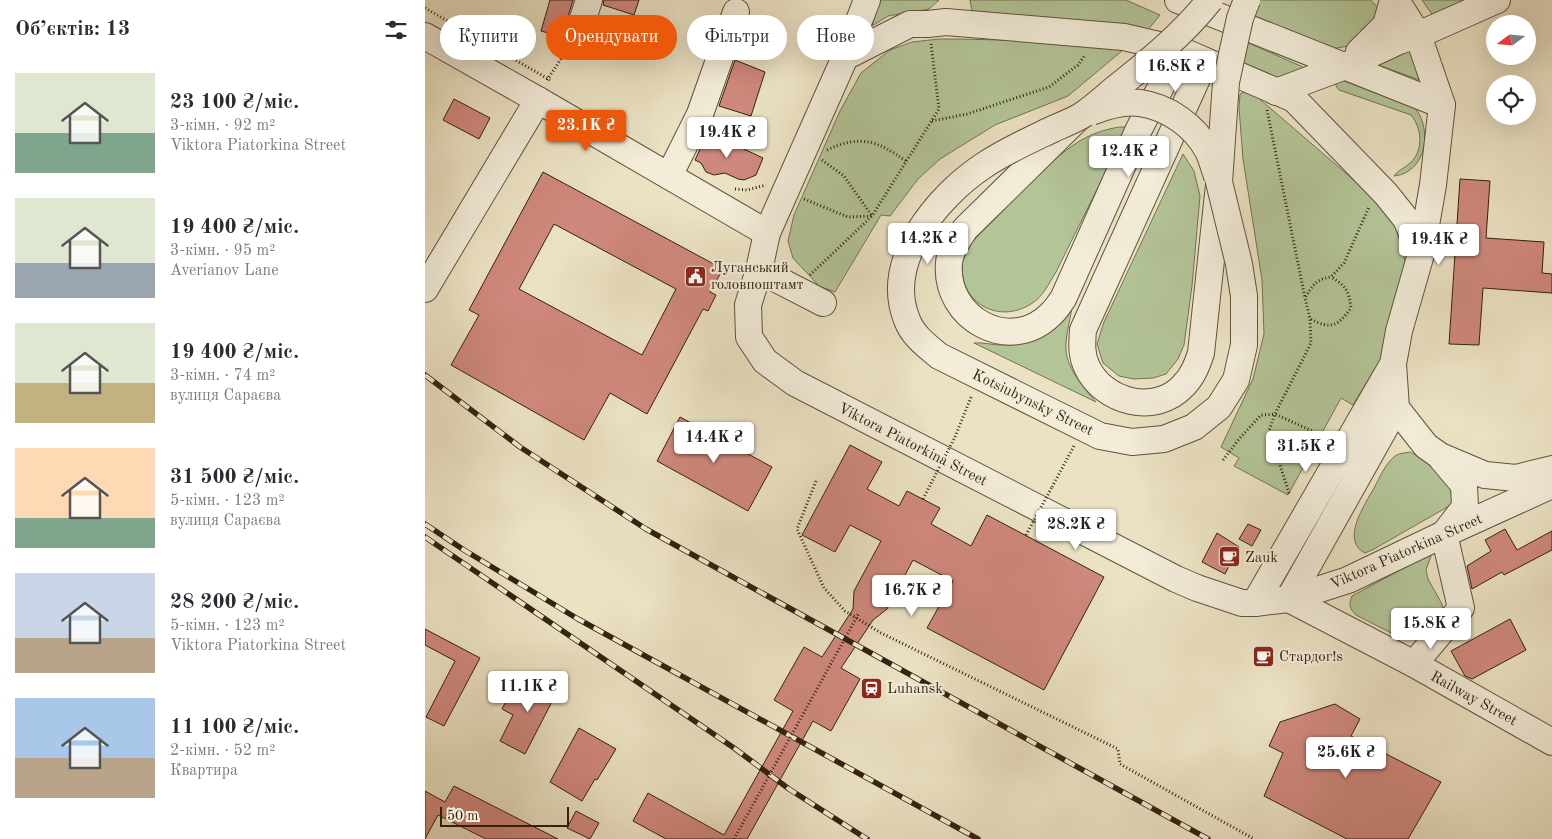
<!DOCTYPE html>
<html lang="uk">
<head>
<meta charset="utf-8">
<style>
  body { margin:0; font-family:"Old Standard TT",serif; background:#f2f2f3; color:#2b2b33; height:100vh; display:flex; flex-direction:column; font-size:19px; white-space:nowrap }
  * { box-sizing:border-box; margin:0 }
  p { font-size:16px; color:#7c7c81 }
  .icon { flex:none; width:28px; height:28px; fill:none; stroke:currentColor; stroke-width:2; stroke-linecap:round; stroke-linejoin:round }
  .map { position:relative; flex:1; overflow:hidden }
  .details { display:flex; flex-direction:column; background:#fff; width:425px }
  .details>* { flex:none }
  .top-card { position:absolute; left:15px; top:15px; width:475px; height:45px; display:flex; gap:10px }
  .needle { width:32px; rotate:254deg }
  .tools { position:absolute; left:1061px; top:15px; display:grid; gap:10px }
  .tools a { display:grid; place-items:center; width:50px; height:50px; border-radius:50%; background:#fff; box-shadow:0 5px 20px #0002; font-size:25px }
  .scale { position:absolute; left:15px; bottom:12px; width:129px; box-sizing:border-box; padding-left:5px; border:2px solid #33220d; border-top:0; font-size:14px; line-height:18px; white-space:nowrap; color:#33220d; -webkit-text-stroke:4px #f2ecd9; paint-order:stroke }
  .price { position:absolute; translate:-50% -42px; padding:0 11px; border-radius:5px; background:#fff; color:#222; font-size:16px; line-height:32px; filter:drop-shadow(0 1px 2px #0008) }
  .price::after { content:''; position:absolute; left:50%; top:30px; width:15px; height:11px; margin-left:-8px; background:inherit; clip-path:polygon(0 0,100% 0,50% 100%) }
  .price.current { background:#ea580c; color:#fff }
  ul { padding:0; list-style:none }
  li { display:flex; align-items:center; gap:15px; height:125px; padding:0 15px }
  li span { display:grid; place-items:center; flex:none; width:140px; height:100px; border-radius:0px; color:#555 }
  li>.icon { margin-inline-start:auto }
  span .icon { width:60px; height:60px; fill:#fffc; stroke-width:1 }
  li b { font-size:21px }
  h2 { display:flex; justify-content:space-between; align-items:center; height:60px; padding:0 15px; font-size:21px }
  .pill { padding:0 18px; border-radius:22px; background:#fff; box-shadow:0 5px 20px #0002; font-size:18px; line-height:45px }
  .pill.current { background:#ea580c; color:#fff }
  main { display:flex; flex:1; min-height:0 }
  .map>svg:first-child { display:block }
  .green { fill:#b3c497; stroke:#737352 }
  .building { fill:#cf887d; stroke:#33220d; fill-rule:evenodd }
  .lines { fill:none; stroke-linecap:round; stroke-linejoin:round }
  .minor-casing { stroke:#61523b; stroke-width:28 }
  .path { stroke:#33220d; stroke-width:3; stroke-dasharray:1 2.5; stroke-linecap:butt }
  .minor { stroke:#f2ecd9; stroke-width:26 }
  .rail-casing { stroke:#33220d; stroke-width:5.5 }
  .rail { stroke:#f2ecd9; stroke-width:4; stroke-dasharray:11; stroke-linecap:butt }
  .minor-bridge-casing { stroke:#61523b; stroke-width:28; stroke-linecap:butt }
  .path-bridge { stroke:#33220d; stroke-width:3; stroke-dasharray:1 2.5; stroke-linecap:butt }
  .minor-bridge { stroke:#f2ecd9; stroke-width:26 }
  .labels { text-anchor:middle; stroke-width:4.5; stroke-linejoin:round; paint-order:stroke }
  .poi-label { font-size:15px; fill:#33220d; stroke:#f2ecd9; text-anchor:start }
  .street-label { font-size:15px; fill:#33220d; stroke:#f2ecd9 }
</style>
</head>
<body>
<main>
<section class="details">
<h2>Об’єктів: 13<svg class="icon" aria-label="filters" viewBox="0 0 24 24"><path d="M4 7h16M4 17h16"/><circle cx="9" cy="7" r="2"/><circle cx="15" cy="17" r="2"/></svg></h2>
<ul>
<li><span style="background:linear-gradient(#dfe7d0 60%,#7fa58c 0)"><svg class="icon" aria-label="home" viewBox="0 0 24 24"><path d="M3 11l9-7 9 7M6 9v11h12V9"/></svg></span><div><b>23 100 ₴/міс.</b><p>3-кімн. · 92 m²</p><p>Viktora Piatorkina Street</p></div></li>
<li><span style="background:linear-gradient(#dfe7d0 65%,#9aa5b1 0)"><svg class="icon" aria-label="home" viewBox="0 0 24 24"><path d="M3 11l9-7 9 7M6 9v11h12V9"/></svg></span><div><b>19 400 ₴/міс.</b><p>3-кімн. · 95 m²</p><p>Averianov Lane</p></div></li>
<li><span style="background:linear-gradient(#dfe7d0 60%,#c2b280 0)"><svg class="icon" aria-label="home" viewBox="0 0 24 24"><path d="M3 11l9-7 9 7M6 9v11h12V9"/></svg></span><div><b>19 400 ₴/міс.</b><p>3-кімн. · 74 m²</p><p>вулиця Сараєва</p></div></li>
<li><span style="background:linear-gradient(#ffd9b3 70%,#7fa58c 0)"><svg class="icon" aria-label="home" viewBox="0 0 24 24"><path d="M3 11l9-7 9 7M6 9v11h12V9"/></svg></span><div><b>31 500 ₴/міс.</b><p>5-кімн. · 123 m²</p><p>вулиця Сараєва</p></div></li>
<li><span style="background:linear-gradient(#c9d6e8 65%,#b9a48a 0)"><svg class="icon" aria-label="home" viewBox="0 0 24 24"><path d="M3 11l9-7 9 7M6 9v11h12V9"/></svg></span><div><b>28 200 ₴/міс.</b><p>5-кімн. · 123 m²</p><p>Viktora Piatorkina Street</p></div></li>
<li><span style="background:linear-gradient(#a9c7e8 60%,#b9a48a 0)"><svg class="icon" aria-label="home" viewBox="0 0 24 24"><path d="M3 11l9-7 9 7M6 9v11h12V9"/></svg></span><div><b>11 100 ₴/міс.</b><p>2-кімн. · 52 m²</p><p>Квартира</p></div></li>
</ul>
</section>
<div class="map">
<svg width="1127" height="839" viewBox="0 0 1127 839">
  <rect width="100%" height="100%" fill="#ebe2c4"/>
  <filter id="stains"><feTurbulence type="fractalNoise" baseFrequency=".004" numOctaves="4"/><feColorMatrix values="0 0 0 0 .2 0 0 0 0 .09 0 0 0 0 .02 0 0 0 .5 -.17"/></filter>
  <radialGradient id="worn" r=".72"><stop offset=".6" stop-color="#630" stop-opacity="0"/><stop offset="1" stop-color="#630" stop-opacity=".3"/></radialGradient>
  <g class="green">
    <path d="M455,0H514L504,9L463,16L447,26Z"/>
    <path d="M545,0H701L735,15L722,31L705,25L547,11Z"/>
    <path d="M833,0H946L953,8L951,21L924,46L906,49L825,18Z"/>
    <path d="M997,0H1056L1009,17Z"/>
    <path d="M514,39C576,39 637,42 698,50L643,96L570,125L515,159L493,179L465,216L456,215L410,292L394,286L368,258L363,241L369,215L415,111L436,73L465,50L487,42Z"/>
    <path d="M819,41L878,67L881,72L862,83L815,67Z"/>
    <path d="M988,44L1003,83L942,61Z"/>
    <path d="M917,80L990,108C1008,130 1001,173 969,176C973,170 980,168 985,163C999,151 997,128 986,115L914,90L911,86V82Z"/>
    <path d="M821,91L830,95L952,200L971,227L981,264L957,357L928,405L916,398L863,495L809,466L814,458L796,447L828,379L839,334L837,280L818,159L814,108L815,94Z"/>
    <path d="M695,127H703L631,272C624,283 618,297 606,304C574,324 536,304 537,266C537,260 542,250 545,245C553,235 563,226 572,217C597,191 622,162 653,142C666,134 680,129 695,127Z"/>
    <path d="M758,154L769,171L775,196L767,286L759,345L753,359L741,374L728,378L709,379L694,376L678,363L672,344L679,322Z"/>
    <path d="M647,307C645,321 640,337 641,351C643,370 659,388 671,402L549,343C558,342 567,345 576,345C606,347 630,330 647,307Z"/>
    <path d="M985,452C997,458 1031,479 1030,493C1030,497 1027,502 1026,505L949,549L940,553C915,541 940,504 949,488C955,477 960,464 970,456C974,453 980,453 985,452Z"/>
    <path d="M1007,553L1001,570L1003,579L1017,604L1018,614L1014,622L985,637H974L931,615C925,609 923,605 927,596Z"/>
  </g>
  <g class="building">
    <path d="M125,0H148L137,37L116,31Z"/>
    <path d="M179,0H214L209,15L178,5Z"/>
    <path d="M310,60L340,72L326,116L294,106Z"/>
    <path d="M29,99L65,118L54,139L18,120Z"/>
    <path d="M283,132L338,158L331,175L319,180L313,179L300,173L289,175L281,172L276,163L270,160Z"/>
    <path d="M118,172L298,269L285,292L291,295L283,311L278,309L222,414L185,393L159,440L26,365L54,315L44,310ZM129,224L251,289L217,355L94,289Z"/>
    <path d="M1035,179L1065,181L1061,238L1119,242L1117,273L1127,274V293L1058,288L1054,345L1024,344Z"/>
    <path d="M255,417L347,467L323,511L232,461Z"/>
    <path d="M425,445L457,462L442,489L474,506L482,491L515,508L506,524L546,546L562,515L679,577L619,690L502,628L528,581L488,560L462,609L448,620L416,668L435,679L406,731L388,721L322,839H241L208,821L223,793L299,835L368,711L349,700L379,647L397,657L428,609L429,591L456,541L425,525L410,552L377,535Z"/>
    <path d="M823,524L836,530L827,546L814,539Z"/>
    <path d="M1080,529L1092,550L1127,531V550L1079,575L1077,572L1047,589L1042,566L1066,551L1060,540Z"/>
    <path d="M792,533L814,547L800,574L777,562Z"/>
    <path d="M1085,619L1101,650L1047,679L1040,676L1026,651Z"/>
    <path d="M0,629L55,658L19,726L1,717L30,661L0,645Z"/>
    <path d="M109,673L135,686L100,754L75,741L88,715L77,709L85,694L95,700Z"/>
    <path d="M910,704L935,719L926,736L1016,782L983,839H922L839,796L858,753L844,746L855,722Z"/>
    <path d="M154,728L191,749L172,780L170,779L157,801L125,782Z"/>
    <path d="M29,786L133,839H61L13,815L0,839V791L20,802Z"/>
    <path d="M151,811L174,823L165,839L142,828Z"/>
  </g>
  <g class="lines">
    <defs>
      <g id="minor">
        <path d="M442,0L420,57L342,233L334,270L323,305L324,337L340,361L370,383L751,579L772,588L817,603H830L864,599L923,580L1019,534L1127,485"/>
        <path d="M753,0L1017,105"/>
        <path d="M971,0L993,35L1017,105L1008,185L996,254L974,331L968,364L971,408L1001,446L1015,456L1060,475L1091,478L1127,469"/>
        <path d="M0,36L113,100L342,233"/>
        <path d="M151,40L164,0"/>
        <path d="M934,52L961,25L968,0"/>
        <path d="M420,57L485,24H503L521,22L699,37L755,50L869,99L961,194L981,219L996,254"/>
        <path d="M780,61L658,330C657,343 656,355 662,367C678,402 730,416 758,386C768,376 772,365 776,353L794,185"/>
        <path d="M851,92L918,67L974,41L993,35L1072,0"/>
        <path d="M653,118L540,229C533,240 525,250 524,263C519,319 586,355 626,314C631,310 634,304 638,299L713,131L755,50"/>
        <path d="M244,176L275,114L311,12"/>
        <path d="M334,270L398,303"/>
        <path d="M0,289L113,100"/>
        <path d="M971,408L864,599L989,664L1127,742"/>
        <path d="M830,603L968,364"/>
        <path d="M989,664L1036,608L1019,534L1040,507L1039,485L1017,459"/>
      </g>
    </defs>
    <use href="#minor" class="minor-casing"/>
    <g class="path">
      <path d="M0,8L125,80"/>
      <path d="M122,80L138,56"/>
      <path d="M842,110L880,298"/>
      <path d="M507,121L542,114L624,87L653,65L660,55"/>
      <path d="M402,150C436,134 452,141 481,161"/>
      <path d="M397,160L419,176L447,216"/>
      <path d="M310,189L322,190L341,185"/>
      <path d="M379,199L423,217L447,216"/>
      <path d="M385,275L447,216L514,109L506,44"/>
      <path d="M886,319C906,330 913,326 926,308C924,291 921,286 906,277"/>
      <path d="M530,437L547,395"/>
      <path d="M798,460L814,439L836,415L850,414L886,343L885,319L880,298C887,286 891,279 906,277L919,263L944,207"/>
      <path d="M391,481L372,529L399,588L420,611L456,633L693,749L695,764L829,839"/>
      <path d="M627,487L649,446"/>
      <path d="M864,493L844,431L850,414L896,435"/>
    </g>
    <use href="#minor" class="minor"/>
    <defs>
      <g id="rail">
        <path d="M0,375L95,447L221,529L783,839"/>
        <path d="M0,524L39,550L153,619L553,839"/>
        <path d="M0,537L309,748L364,789L442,839"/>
      </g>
    </defs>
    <use href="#rail" class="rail-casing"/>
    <use href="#rail" class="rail"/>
    <defs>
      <g id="minor-bridge">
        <path d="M785,0C758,34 725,61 691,88C680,97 668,108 656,116C647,121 637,125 628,129C605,140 580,151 558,166C512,197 458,261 482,320C488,336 502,346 514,356L675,436L707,442L739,439L769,427L794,407L811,380L819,345V296L814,264L794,182L801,82L815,18L822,0"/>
        <path d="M666,112C681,106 699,101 715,103C743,107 770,126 783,151C787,159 789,168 792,176"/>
      </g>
    </defs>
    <use href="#minor-bridge" class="minor-bridge-casing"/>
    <g class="path-bridge">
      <path d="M498,499L530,437"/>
      <path d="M601,535L627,487"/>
      <path d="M309,839L434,613"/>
    </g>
    <use href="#minor-bridge" class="minor-bridge"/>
  </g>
  <defs>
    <symbol id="civic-square" viewBox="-11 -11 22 22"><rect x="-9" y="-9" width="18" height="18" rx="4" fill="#8f2418" stroke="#f2ecd9"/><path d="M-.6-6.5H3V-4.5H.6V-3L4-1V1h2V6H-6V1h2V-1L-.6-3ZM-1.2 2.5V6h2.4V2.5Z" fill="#fff"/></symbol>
    <symbol id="cafe-square" viewBox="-11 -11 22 22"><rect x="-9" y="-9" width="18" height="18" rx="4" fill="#8f2418" stroke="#f2ecd9"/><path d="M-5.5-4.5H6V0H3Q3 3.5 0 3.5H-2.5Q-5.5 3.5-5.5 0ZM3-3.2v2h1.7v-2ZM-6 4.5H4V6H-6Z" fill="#fff"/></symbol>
    <symbol id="station-square" viewBox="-11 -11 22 22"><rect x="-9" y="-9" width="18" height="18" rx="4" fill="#8f2418" stroke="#f2ecd9"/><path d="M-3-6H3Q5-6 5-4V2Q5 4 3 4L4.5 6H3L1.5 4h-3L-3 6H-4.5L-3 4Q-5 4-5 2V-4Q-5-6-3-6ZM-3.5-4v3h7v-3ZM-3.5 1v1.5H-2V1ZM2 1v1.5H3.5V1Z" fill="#fff"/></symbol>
  </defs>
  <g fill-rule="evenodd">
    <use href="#civic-square" x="258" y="264" width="25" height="25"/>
    <use href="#cafe-square" x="792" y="544" width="25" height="25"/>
    <use href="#cafe-square" x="826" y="644" width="25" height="25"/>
    <use href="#station-square" x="434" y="676" width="25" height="25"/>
  </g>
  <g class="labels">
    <g class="poi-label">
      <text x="286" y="272">Луганський<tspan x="286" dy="17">головпоштамт</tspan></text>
      <text x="820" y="562">Zauk</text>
      <text x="854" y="661">Стардог!s</text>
      <text x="462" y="693">Luhansk</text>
    </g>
    <g class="street-label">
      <text transform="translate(608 402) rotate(26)" y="5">Kotsiubynsky Street</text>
      <text transform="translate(488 444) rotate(27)" y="5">Viktora Piatorkina Street</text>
      <text transform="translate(981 551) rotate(-24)" y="5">Viktora Piatorkina Street</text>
      <text transform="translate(1049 698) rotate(29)" y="5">Railway Street</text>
    </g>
  </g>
  <rect width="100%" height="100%" filter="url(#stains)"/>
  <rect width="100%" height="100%" fill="url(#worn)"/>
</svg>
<div class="tools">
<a><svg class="needle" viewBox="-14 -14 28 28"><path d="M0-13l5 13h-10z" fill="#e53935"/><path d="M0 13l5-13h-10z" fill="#7c7c81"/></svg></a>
<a><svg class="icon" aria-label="locate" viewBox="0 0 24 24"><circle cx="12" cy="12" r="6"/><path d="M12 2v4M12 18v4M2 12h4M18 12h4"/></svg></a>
</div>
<div class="scale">50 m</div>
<b class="price" style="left:751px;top:93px">16.8K ₴</b>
<b class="price current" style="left:161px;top:152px">23.1K ₴</b>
<b class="price" style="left:302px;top:159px">19.4K ₴</b>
<b class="price" style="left:704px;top:178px">12.4K ₴</b>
<b class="price" style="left:503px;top:265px">14.2K ₴</b>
<b class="price" style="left:1014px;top:266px">19.4K ₴</b>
<b class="price" style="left:289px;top:464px">14.4K ₴</b>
<b class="price" style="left:881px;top:473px">31.5K ₴</b>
<b class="price" style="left:651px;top:551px">28.2K ₴</b>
<b class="price" style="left:487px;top:617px">16.7K ₴</b>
<b class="price" style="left:1006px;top:650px">15.8K ₴</b>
<b class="price" style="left:103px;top:713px">11.1K ₴</b>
<b class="price" style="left:921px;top:779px">25.6K ₴</b>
<div class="top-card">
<a class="pill">Купити</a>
<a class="pill current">Орендувати</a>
<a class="pill">Фільтри</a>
<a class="pill">Нове</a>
</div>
</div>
</main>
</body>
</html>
